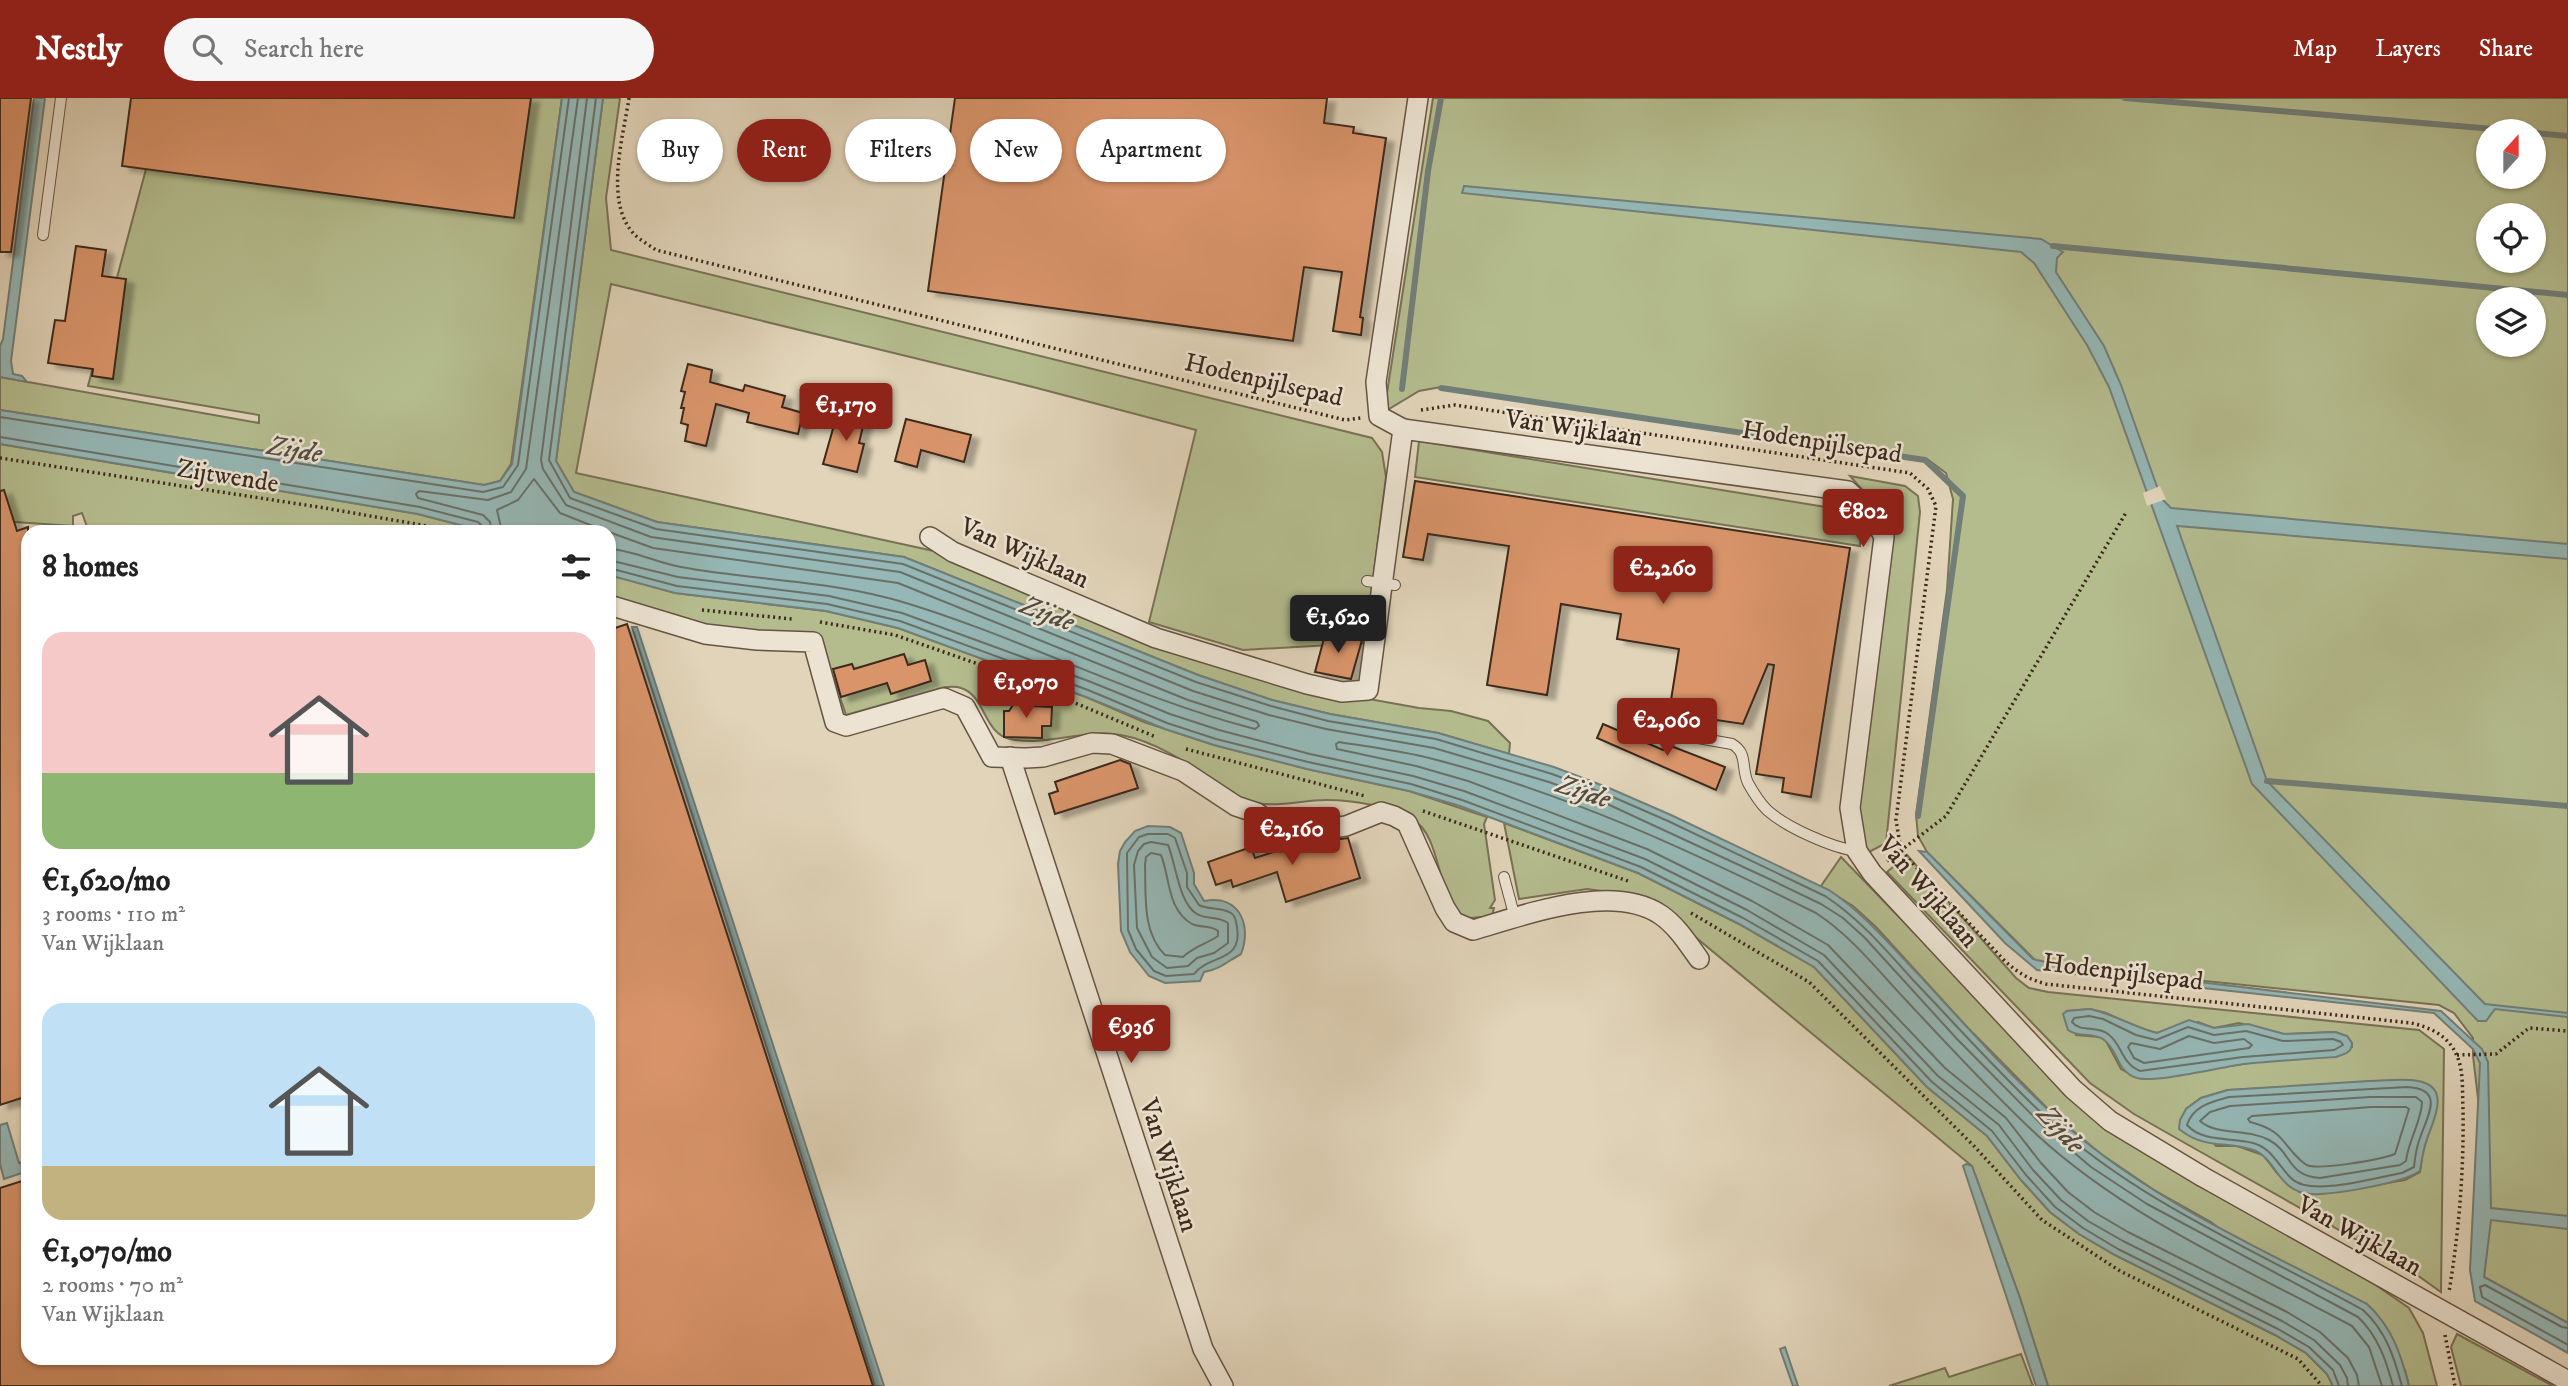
<!DOCTYPE html>
<html lang="en">
<head>
<meta charset="utf-8">
<style>
  body { margin:0; font-family:"IM FELL DW Pica",serif; background:#f6f6f6; color:#222; height:100vh; display:flex; flex-direction:column; font-size:26px; white-space:nowrap }
  * { box-sizing:border-box; margin:0 }
  p { font-size:23px; color:#767676 }
  .icon { flex:none; width:38px; height:38px; fill:none; stroke:currentColor; stroke-width:2; stroke-linecap:round; stroke-linejoin:round }
  .map { position:relative; flex:1; overflow:hidden }
  .side { position:absolute; left:21px; top:427px; width:595px; height:840px; display:flex; flex-direction:column; background:#fff; border-radius:21px; box-shadow:0 2px 5px #0004 }
  .side>* { flex:none }
  .top-card { position:absolute; left:637px; top:21px; width:665px; height:63px; display:flex; gap:14px }
  .needle { width:46px; rotate:21deg }
  .tools { position:absolute; left:2476px; top:21px; display:grid; gap:14px }
  .tools a { display:grid; place-items:center; width:70px; height:70px; border-radius:50%; background:#fff; box-shadow:0 2px 5px #0004; font-size:35px }
  .price { position:absolute; translate:-50% -60px; padding:0 16px; border-radius:7px; background:#8f2418; color:#fff; font-size:23px; line-height:46px; filter:drop-shadow(0 2px 4px #0008) }
  .price::after { content:''; position:absolute; left:50%; top:42px; width:21px; height:16px; margin-left:-10px; background:inherit; clip-path:polygon(0 0,100% 0,50% 100%) }
  .price.on { background:#222; color:#fff }
  ul { padding:0; list-style:none }
  li { display:grid; align-content:center; gap:14px; height:371px; padding:0 21px }
  li span { display:grid; place-items:center; height:217px; border-radius:21px; color:#555 }
  li>.icon { margin-inline-start:auto }
  span .icon { width:126px; height:126px; fill:#fffc; stroke-width:1 }
  li b { font-size:30px }
  h2 { display:flex; justify-content:space-between; align-items:center; height:84px; padding:0 21px; font-size:30px }
  .pill { padding:0 24px; border-radius:32px; background:#fff; box-shadow:0 2px 5px #0004; font-size:24px; line-height:63px }
  .pill.on { background:#8f2418; color:#fff }
  header { display:flex; align-items:center; gap:42px; box-sizing:border-box; height:98px; padding:0 35px; background:#8f2418; color:#fff }
  header strong { font-size:33px }
  nav { display:flex; gap:38px; margin-inline-start:auto; font-size:24px }
  .search { width:490px; height:63px; background:#f6f6f6; display:flex; align-items:center; gap:18px; box-sizing:border-box; padding:0 24px; border-radius:38px; color:#767676; font-size:26px }
  .map>svg:first-child { display:block }
  .green { fill:#b4bc8e; stroke:#787255; stroke-width:2; fill-rule:evenodd }
  .water { fill:#95b7b5; stroke:#727e78; stroke-width:2 }
  .pier { fill:#e1d4b9 }
  .lines { fill:none; stroke-linecap:round; stroke-linejoin:round }
  .shore { stroke:#697068; stroke-width:2 }
  .stream { stroke:#727e78; stroke-width:6 }
  .building { fill:#d9946b; stroke:#3d291c; stroke-width:2; filter:url(#shadow) }
  .service-casing { stroke:#665443; stroke-width:12 }
  .minor-casing { stroke:#665443; stroke-width:22 }
  .path { stroke:#3d291c; stroke-width:3.5; stroke-dasharray:2 3.5; stroke-linecap:butt }
  .service { stroke:#ece3d2; stroke-width:10 }
  .minor { stroke:#ece3d2; stroke-width:19 }
  .labels { text-anchor:middle; stroke-width:5; stroke-linejoin:round; paint-order:stroke }
  .street-label { font-size:26px; fill:#3d291c; stroke:#ece3d2 }
  .water-label { font-size:28px; font-style:italic; fill:#534c42; stroke:#ece3d2 }
</style>
</head>
<body>
<header>
<strong>Nestly</strong>
<div class="search"><svg class="icon" aria-label="search" viewBox="0 0 24 24"><circle cx="10" cy="10" r="6"/><path d="M15 15l6 6"/></svg>Search here</div>
<nav><a>Map</a><a>Layers</a><a>Share</a></nav>
</header>
<div class="map">
<svg width="2568" height="1288" viewBox="0 0 2568 1288">
  <defs>
    <filter id="shadow"><feDropShadow dx="8" dy="4.5" stdDeviation="2" flood-color="#0004"/></filter>
  </defs>
  <rect width="100%" height="100%" fill="#e1d4b9"/>
  <filter id="stains"><feTurbulence type="fractalNoise" baseFrequency=".00286" numOctaves="4"/><feColorMatrix values="0 0 0 0 .2 0 0 0 0 .09 0 0 0 0 .02 0 0 0 .5 -.17"/></filter>
  <radialGradient id="worn" r=".72"><stop offset=".6" stop-color="#630" stop-opacity="0"/><stop offset="1" stop-color="#630" stop-opacity=".3"/></radialGradient>
  <g class="green">
    <path d="M165,0H562L511,366L500,383L484,387L0,312V279L259,325V317L88,288Z"/>
    <path d="M603,0H620L606,100L611,152L1372,340L1382,354L1386,379L1365,545L1243,552L1149,524L1196,332L1033,289L611,186L576,375L943,455L966,468L1358,599L1419,610L1451,613L1488,623L1510,645L1509,656L1438,635L1330,616L1272,602L1198,577L904,459L657,424L574,394L556,363Z"/>
    <path d="M1433,0H2568V1225L2484,1179L2491,1110L2473,958V940L2454,915L2439,907L2039,866L1927,754L1918,738L1916,717L1947,492L1953,401L1946,375L1927,361L1441,289L1419,293L1384,314ZM2488,33H2534V79H2488ZM2488,117H2534V163H2488ZM2488,201H2534V247H2488Z"/>
    <path d="M1419,343L1844,412C1858,420 1861,432 1860,448L1415,379Z"/>
    <path d="M0,346L418,416L487,434H89L82,415L73,418V428L0,423Z"/>
    <path d="M1850,378L1905,388L1918,398L1920,414L1886,745L1869,754L1859,743L1853,698L1878,516L1874,405Z"/>
    <path d="M609,476L675,495L826,513L898,530L1086,599L1144,624L1214,647L1307,671L1409,693L1487,719L1484,726L1495,802L1490,810H1494L1492,818L1460,821C1456,813 1451,806 1448,798C1438,777 1435,733 1413,722C1389,708 1354,702 1326,702C1300,702 1273,711 1247,703C1236,699 1226,690 1215,684C1187,665 1155,643 1121,637C1086,630 1045,649 1010,641C984,636 985,597 961,590C956,588 949,589 945,589L846,617L821,543L720,532L609,503Z"/>
    <path d="M1504,725L1638,775L1739,826L1814,869L1927,989L1987,1038L2021,1082L2050,1114L2079,1136L2115,1157L2275,1237L2306,1255L2327,1276L2333,1288H2048L2020,1200L1972,1068L1647,799L1587,791L1519,801Z"/>
    <path d="M1907,757L2016,880L2029,890L2048,894L2419,932L2444,951L2441,1194L2410,1172L2183,1044L2134,1016L2090,985L1887,774ZM2090,911L2106,915L2139,930L2157,935L2198,924L2214,930L2239,925L2284,936L2335,934L2347,938L2352,945V949L2145,981L2138,980L2121,971L2106,943L2100,939L2076,937L2067,913ZM2407,982L2430,1031L2422,1057L2420,1074L2405,1082L2320,1096L2301,1095L2277,1075L2263,1057L2237,1048H2216L2186,1011L2201,1000L2228,992Z"/>
    <path d="M1841,759L2082,1008L2357,1174L2409,1210L2423,1235L2437,1288H2409L2405,1272L2211,1124L2154,1092L2101,1056L2054,1017L1968,930L1876,829L1853,808L1821,788Z"/>
    <path d="M2457,1236L2553,1288H2461L2451,1249Z"/>
    <path d="M2021,1256L2033,1288H1889L1945,1270L1949,1279Z"/>
  </g>
  <g class="water">
    <path d="M34,0H45L11,263L13,276L22,278L27,284L0,279V248L3,241Z"/>
    <path d="M562,0H603L556,363L574,394L657,424L904,459L1198,577L1272,602L1330,616L1438,635L1554,669L1609,690L1671,717L1829,792C1865,816 1891,848 1921,879C1964,926 2007,974 2054,1017C2144,1100 2260,1150 2367,1206C2392,1229 2401,1256 2409,1288H2333L2327,1276L2306,1255L2275,1237L2115,1157L2079,1136L2050,1114L2021,1082L1987,1038L1927,989L1814,869L1739,826L1638,775L1460,708L1409,693L1307,671L1214,647L1165,631L1086,599L898,530L826,513L675,495L616,479L609,476V434H487L418,416L0,346V312L484,387L500,383L512,366Z"/>
    <path d="M1464,88L2041,141L2063,154L2057,160L2056,174L2104,248L2121,287L2161,400L2171,410L2568,446V461L2177,428L2267,683L2485,906L2568,915V919L2495,911L2486,923H2478L2252,686L2109,289L2087,247L2034,165L2021,154L1462,95Z"/>
    <path d="M632,529H637L884,1288H875Z"/>
    <path d="M1148,728L1170,729L1181,735L1194,775V786L1204,803C1240,796 1252,828 1241,856C1228,863 1219,872 1204,874L1200,883L1165,885L1149,878L1130,854L1121,833L1118,766L1120,753L1125,744L1135,733Z"/>
    <path d="M1919,753L1927,754L2033,861L2058,867L2441,913L2482,951L2488,964L2491,1110L2568,1118V1131L2491,1122L2484,1179L2568,1225V1255L2475,1203L2470,1172L2480,965L2473,951L2434,915L2037,872L2005,845Z"/>
    <path d="M2090,911C2113,916 2134,929 2157,935L2189,922L2214,930L2248,926L2284,936L2335,934L2347,938L2352,945C2352,955 2344,956 2336,959C2306,961 2275,963 2244,966C2221,969 2157,985 2137,980C2116,974 2119,952 2103,941C2092,934 2079,940 2068,932L2063,916L2067,913Z"/>
    <path d="M2369,983C2385,983 2403,980 2418,983C2452,989 2433,1023 2427,1041C2423,1052 2422,1062 2420,1073C2403,1085 2342,1095 2320,1096C2310,1097 2298,1095 2289,1088C2276,1078 2271,1060 2256,1053C2229,1042 2206,1053 2179,1031L2180,1022L2186,1011L2201,1000L2228,992Z"/>
    <path d="M7,1025L19,1065L28,1063V1073L4,1081L0,1066V1027Z"/>
    <path d="M1966,1066L1972,1068L2020,1200L2048,1288H2036L1963,1068Z"/>
    <path d="M1785,1249L1798,1288H1793L1780,1251Z"/>
  </g>
  <path class="pier" d="M2160,388L2166,401L2147,408L2143,395Z"/>
  <g class="lines">
    <g class="shore">
      <path d="M587,0L541,362L543,371L566,407L651,439L900,474L1193,593L1269,617L1326,631L1434,650L1549,684L1603,704L1765,779L1821,806L1843,820L1865,840L1957,941L2043,1028L2091,1069L2147,1106L2358,1219C2378,1238 2386,1262 2393,1288"/>
      <path d="M596,0L549,362L570,400L656,431L903,466L1196,584L1271,608L1328,623L1436,641L1552,676L1606,696L1668,723L1825,798C1860,821 1885,851 1913,882C1958,929 2002,979 2050,1023C2142,1106 2257,1153 2363,1212C2386,1233 2394,1259 2402,1288"/>
      <path d="M0,319L483,394L503,389L518,367L569,0"/>
      <path d="M0,339L420,409L478,424L482,428L483,434"/>
      <path d="M492,434L490,424L483,417L418,400L416,396L419,393L488,402L511,394L526,371L578,0"/>
      <path d="M502,434L497,412L518,402L534,381L560,415L608,434"/>
      <path d="M609,434L653,450L898,485L1188,602L1257,624L1259,628L1255,631C1135,600 1024,541 906,505C832,482 756,483 681,469C657,465 633,452 609,451"/>
      <path d="M609,462L678,479L829,498L902,515L1091,584L1170,616L1219,632L1310,656L1413,678L1464,693L1645,761L1747,812L1824,857L1938,978L1999,1027L2033,1072L2061,1102L2088,1123L2123,1143L2282,1223L2314,1242L2340,1267L2347,1280L2348,1288"/>
      <path d="M609,470L677,488L827,506L900,523L1088,592L1167,625L1216,641L1308,664L1411,686L1462,702L1641,769L1743,820L1818,863L1932,984L1992,1033L2026,1077L2055,1109L2083,1130L2118,1151L2278,1231L2309,1249L2333,1272L2339,1288"/>
      <path d="M1148,736H1168L1175,740L1187,775V789L1199,807C1209,812 1221,809 1231,815C1236,818 1236,824 1237,829C1243,865 1209,856 1194,876L1166,878L1154,873L1136,851L1128,832L1127,755L1139,739Z"/>
      <path d="M1151,744L1168,747C1176,766 1179,806 1197,816C1207,822 1217,817 1228,825V845L1214,855L1197,860L1188,868L1167,870L1152,859L1137,830L1134,767L1138,753L1144,746Z"/>
      <path d="M1151,755L1161,757C1170,779 1167,812 1192,826C1201,830 1211,827 1218,833V838C1206,846 1193,849 1183,859L1165,857C1142,834 1146,798 1145,767L1146,759Z"/>
      <path d="M2089,918L2103,921L2136,937L2156,942L2188,929L2214,937L2246,933L2283,943L2333,941L2341,944L2343,947L2334,952L2243,959L2140,973C2120,964 2123,947 2108,936C2096,927 2081,935 2072,924L2074,920Z"/>
      <path d="M2189,938L2214,945L2244,941L2252,947L2249,950L2144,965L2134,960L2128,949L2131,945L2160,951Z"/>
      <path d="M2407,989C2446,991 2427,1018 2420,1040C2416,1050 2415,1059 2414,1069L2402,1075C2377,1079 2311,1099 2292,1081C2278,1068 2272,1050 2253,1045C2232,1039 2203,1045 2187,1027C2193,1008 2211,1004 2229,999Z"/>
      <path d="M2370,999H2416L2422,1004C2422,1022 2408,1043 2406,1063L2400,1067L2320,1080C2287,1078 2292,1054 2269,1042C2247,1030 2217,1038 2200,1023L2210,1014L2230,1008Z"/>
      <path d="M2371,1009H2406L2409,1011L2395,1056C2382,1061 2314,1074 2305,1066C2281,1047 2286,1033 2250,1024L2248,1021L2252,1018Z"/>
      <path d="M2568,1230L2562,1229L2485,1187L2480,1189L2482,1199L2568,1247"/>
      <path d="M2359,1288L2357,1277L2348,1260L2320,1234L2287,1214L2128,1134L2094,1114L2068,1094L2041,1065L2006,1020L1945,970L1828,847L1752,803L1647,751L1468,683L1416,668L1337,651L1336,646L1339,644C1370,649 1403,653 1433,661C1569,696 1691,753 1816,815C1851,838 1875,869 1903,899C1946,945 1990,993 2036,1036C2127,1120 2244,1170 2352,1228L2369,1249L2382,1288"/>
    </g>
    <g class="stream">
      <path d="M2125,0L2517,33"/>
      <path d="M2534,35L2568,38"/>
      <path d="M2053,148L2568,197"/>
      <path d="M1441,290L1925,362L1963,398L1918,718"/>
      <path d="M1402,291L1428,73L1441,0"/>
      <path d="M2267,683L2568,708"/>
    </g>
  </g>
  <g class="building">
    <path d="M0,0H31L11,154H0Z"/>
    <path d="M131,0H531L514,120L122,68Z"/>
    <path d="M955,0H1327L1324,25L1354,29L1353,35L1386,40L1360,219L1363,220L1361,237L1333,233L1342,174L1304,169L1293,243L928,193Z"/>
    <path d="M76,148L106,152L102,178L126,181L113,281L92,278L93,271L48,265L55,222L65,223Z"/>
    <path d="M688,266L712,272L710,284L743,293L745,287L785,298L782,309L803,315L798,336L747,324L749,315L716,306L706,348L685,343L688,327L681,325L684,310H681L685,294L681,293Z"/>
    <path d="M838,313L865,320L859,345L864,346L857,374L823,366Z"/>
    <path d="M906,321L971,337L964,364L921,352L917,369L895,363Z"/>
    <path d="M1415,383L1850,450L1811,699L1782,694L1784,680L1756,676L1774,567L1768,566L1743,626L1669,615L1679,551L1617,541L1621,516L1561,506L1547,597L1487,587L1509,448L1428,436L1423,462L1403,459Z"/>
    <path d="M4,392L17,433L28,429V998L0,1007V393Z"/>
    <path d="M627,526L873,1288H0V1090L28,1081V1260H609V532Z"/>
    <path d="M1326,533L1362,542L1351,581L1315,574Z"/>
    <path d="M904,556L908,567L925,562L931,583L891,596L887,585L841,599L833,571L852,566L854,571Z"/>
    <path d="M1022,594L1031,608L1052,609L1051,628H1042V640L1004,639V613H1009Z"/>
    <path d="M1603,626L1663,652L1666,646L1725,669L1716,692L1597,640Z"/>
    <path d="M1120,662L1130,666L1138,690L1055,716L1049,696L1058,693L1055,684Z"/>
    <path d="M1348,740L1360,780L1286,804L1277,774L1233,789L1231,782L1216,787L1208,764L1251,749L1255,760L1295,747Z"/>
  </g>
  <g class="lines">
    <defs>
      <g id="service">
        <path d="M43,137L61,0"/>
        <path d="M1367,483L1395,487"/>
        <path d="M1665,634L1732,646C1748,655 1741,670 1748,685C1753,694 1759,704 1767,712C1786,729 1832,750 1857,753"/>
        <path d="M1504,779L1515,820"/>
      </g>
      <g id="minor">
        <path d="M1403,331L1379,318L1376,284L1418,0"/>
        <path d="M930,439L953,454L1156,540L1307,586L1342,594L1368,592L1403,331L1848,393L1871,414L1884,439L1850,710L1857,753L1872,775L2073,991L2110,1023L2203,1079L2568,1283"/>
        <path d="M609,507L705,536L757,542L813,544L835,624L846,628L944,600L965,609L992,659L1026,660L1043,659L1092,645L1112,646L1183,673L1236,708L1257,715L1288,736L1346,728L1381,714L1394,718L1407,725L1445,810L1454,824L1473,832C1525,817 1612,784 1661,817C1677,828 1688,846 1699,861"/>
        <path d="M1010,659L1203,1251L1223,1288"/>
      </g>
    </defs>
    <use href="#service" class="service-casing"/>
    <use href="#minor" class="minor-casing"/>
    <g class="path">
      <path d="M629,0C623,40 604,104 634,136C640,142 649,147 656,152L1345,322L1361,320"/>
      <path d="M1421,312L1455,307L1910,375L1928,391L1936,408L1896,722L1901,753L2003,861C2016,874 2028,881 2046,886L2411,925C2430,929 2449,938 2457,958C2464,974 2462,993 2463,1011C2464,1073 2459,1133 2449,1194"/>
      <path d="M0,360L325,410L427,428L449,434"/>
      <path d="M702,512L792,521"/>
      <path d="M820,524L895,537L1004,575L1156,639"/>
      <path d="M1186,651L1365,698"/>
      <path d="M1423,713L1628,783"/>
      <path d="M1887,763L1946,718L2127,413"/>
      <path d="M1691,815L1809,884L1974,1048L2042,1122L2120,1173L2298,1261L2322,1288"/>
      <path d="M2457,957L2496,956L2529,930L2568,933"/>
      <path d="M2445,1237L2455,1288"/>
    </g>
    <use href="#service" class="service"/>
    <use href="#minor" class="minor"/>
  </g>
  <g class="labels">
    <g class="street-label">
      <text transform="translate(1264 281) rotate(13)" y="9">Hodenpijlsepad</text>
      <text transform="translate(1574 329) rotate(8)" y="9">Van Wijklaan</text>
      <text transform="translate(1822 343) rotate(9)" y="9">Hodenpijlsepad</text>
      <text transform="translate(228 377) rotate(9)" y="9">Zijtwende</text>
      <text transform="translate(1025 454) rotate(24)" y="9">Van Wijklaan</text>
      <text transform="translate(1929 793) rotate(49)" y="9">Van Wijklaan</text>
      <text transform="translate(2123 873) rotate(7)" y="9">Hodenpijlsepad</text>
      <text transform="translate(1170 1067) rotate(72)" y="9">Van Wijklaan</text>
      <text transform="translate(2360 1137) rotate(29)" y="9">Van Wijklaan</text>
    </g>
    <g class="water-label">
      <text transform="translate(295 350) rotate(9)" y="10">Zijde</text>
      <text transform="translate(1048 514) rotate(21)" y="10">Zijde</text>
      <text transform="translate(1584 692) rotate(18)" y="10">Zijde</text>
      <text transform="translate(2062 1030) rotate(47)" y="10">Zijde</text>
    </g>
  </g>
  <rect width="100%" height="100%" filter="url(#stains)"/>
  <rect width="100%" height="100%" fill="url(#worn)"/>
</svg>
<div class="tools">
<a><svg class="needle" viewBox="-14 -14 28 28"><path d="M0-13l5 13h-10z" fill="#e53935"/><path d="M0 13l5-13h-10z" fill="#767676"/></svg></a>
<a><svg class="icon" aria-label="locate" viewBox="0 0 24 24"><circle cx="12" cy="12" r="6"/><path d="M12 2v4M12 18v4M2 12h4M18 12h4"/></svg></a>
<a><svg class="icon" aria-label="layers" viewBox="0 0 24 24"><path d="M12 4l9 5-9 5-9-5zM3 14l9 5 9-5"/></svg></a>
</div>
<b class="price" style="left:846px;top:345px">€1,170</b>
<b class="price" style="left:1863px;top:451px">€802</b>
<b class="price" style="left:1663px;top:508px">€2,260</b>
<b class="price on" style="left:1338px;top:557px">€1,620</b>
<b class="price" style="left:1026px;top:622px">€1,070</b>
<b class="price" style="left:1667px;top:660px">€2,060</b>
<b class="price" style="left:1292px;top:769px">€2,160</b>
<b class="price" style="left:1131px;top:967px">€936</b>
<div class="top-card">
<a class="pill">Buy</a>
<a class="pill on">Rent</a>
<a class="pill">Filters</a>
<a class="pill">New</a>
<a class="pill">Apartment</a>
</div>
<section class="side">
<h2>8 homes<svg class="icon" aria-label="filters" viewBox="0 0 24 24"><path d="M4 7h16M4 17h16"/><circle cx="9" cy="7" r="2"/><circle cx="15" cy="17" r="2"/></svg></h2>
<ul>
<li><span style="background:linear-gradient(#f6c9c9 65%,#8fb573 0)"><svg class="icon" aria-label="home" viewBox="0 0 24 24"><path d="M3 11l9-7 9 7M6 9v11h12V9"/></svg></span><div><b>€1,620/mo</b><p>3 rooms · 110 m²</p><p>Van Wijklaan</p></div></li>
<li><span style="background:linear-gradient(#bfe0f5 75%,#c2b280 0)"><svg class="icon" aria-label="home" viewBox="0 0 24 24"><path d="M3 11l9-7 9 7M6 9v11h12V9"/></svg></span><div><b>€1,070/mo</b><p>2 rooms · 70 m²</p><p>Van Wijklaan</p></div></li>
</ul>
</section>
</div>
</body>
</html>
